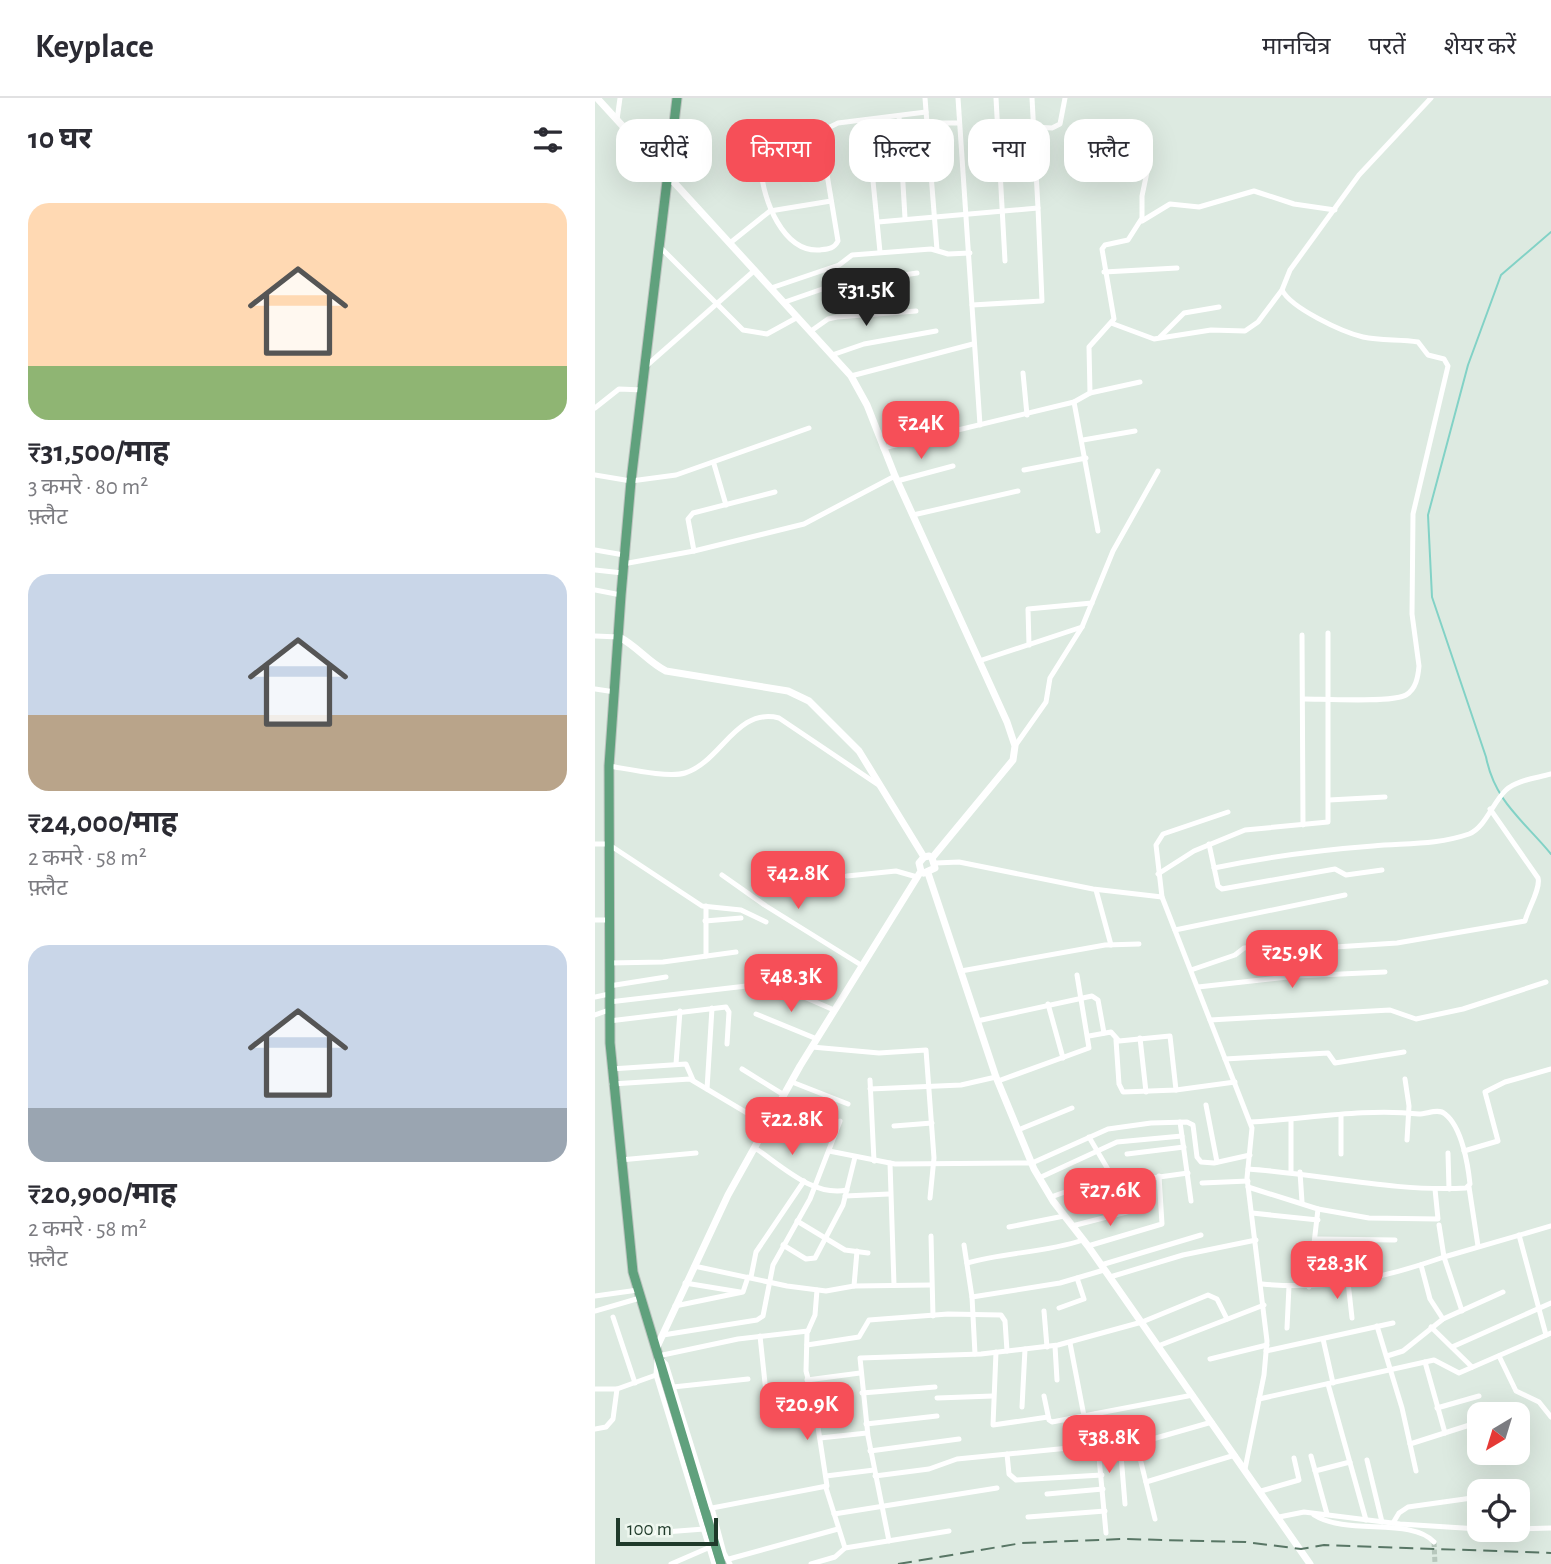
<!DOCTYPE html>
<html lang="hi">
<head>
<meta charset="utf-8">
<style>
  body { margin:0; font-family:"Alegreya Sans","Noto Sans Devanagari",sans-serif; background:#f2f2f3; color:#2b2b33; height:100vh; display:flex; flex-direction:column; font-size:26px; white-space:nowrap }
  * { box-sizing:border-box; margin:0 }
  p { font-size:23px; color:#7c7c81 }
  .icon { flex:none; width:38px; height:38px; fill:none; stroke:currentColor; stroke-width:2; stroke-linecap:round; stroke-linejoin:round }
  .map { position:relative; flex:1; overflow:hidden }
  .panel { display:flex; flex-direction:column; background:#fff; width:595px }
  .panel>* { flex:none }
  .hud { position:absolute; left:21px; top:21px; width:665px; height:63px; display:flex; gap:14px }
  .needle { width:46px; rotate:218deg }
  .tools { position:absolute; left:872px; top:1304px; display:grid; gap:14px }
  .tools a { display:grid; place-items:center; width:63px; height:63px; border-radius:14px; background:#fff; box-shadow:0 7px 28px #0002; font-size:35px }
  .scale { position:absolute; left:21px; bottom:18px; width:102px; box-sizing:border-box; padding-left:7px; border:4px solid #1f3a2a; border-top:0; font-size:19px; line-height:24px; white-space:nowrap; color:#1f3a2a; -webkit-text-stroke:5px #eef7ef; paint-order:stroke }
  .price { position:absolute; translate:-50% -60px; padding:0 16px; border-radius:14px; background:#f64f58; color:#fff; font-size:23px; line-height:46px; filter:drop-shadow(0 2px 4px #0008) }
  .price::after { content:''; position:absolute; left:50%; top:42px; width:21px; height:16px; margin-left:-10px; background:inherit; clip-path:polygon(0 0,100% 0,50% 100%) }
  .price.active { background:#222; color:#fff }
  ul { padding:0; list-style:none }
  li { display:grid; align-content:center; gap:14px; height:371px; padding:0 28px }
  li span { display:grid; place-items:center; height:217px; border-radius:21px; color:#555 }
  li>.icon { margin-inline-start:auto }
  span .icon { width:126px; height:126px; fill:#fffc; stroke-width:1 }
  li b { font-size:30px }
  h2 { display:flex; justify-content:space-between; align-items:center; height:84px; padding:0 28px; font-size:30px }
  .tag { padding:0 24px; border-radius:21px; background:#fff; box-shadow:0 7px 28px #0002; font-size:24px; line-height:63px }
  .tag.active { background:#f64f58; color:#fff }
  header { display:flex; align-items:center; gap:42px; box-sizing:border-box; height:98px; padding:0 35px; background:#fff; border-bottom:2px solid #e1e1e2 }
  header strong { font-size:33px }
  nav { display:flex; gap:38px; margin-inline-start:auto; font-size:24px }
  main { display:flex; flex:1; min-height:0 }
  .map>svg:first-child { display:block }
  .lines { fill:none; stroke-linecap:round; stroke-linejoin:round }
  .stream { stroke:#82d2c6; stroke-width:2 }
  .minor-tunnel { stroke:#b7c7bc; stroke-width:5; stroke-dasharray:5 2.5; stroke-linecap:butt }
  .primary-casing { stroke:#bcc4bf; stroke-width:11 }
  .minor { stroke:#fff; stroke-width:5 }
  .tertiary { stroke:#fff; stroke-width:7 }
  .primary { stroke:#60a17d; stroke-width:9 }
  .rail { stroke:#587665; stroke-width:2; stroke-dasharray:14 7; stroke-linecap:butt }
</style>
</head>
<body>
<header>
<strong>Keyplace</strong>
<nav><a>मानचित्र</a><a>परतें</a><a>शेयर करें</a></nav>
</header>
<main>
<section class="panel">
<h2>10 घर<svg class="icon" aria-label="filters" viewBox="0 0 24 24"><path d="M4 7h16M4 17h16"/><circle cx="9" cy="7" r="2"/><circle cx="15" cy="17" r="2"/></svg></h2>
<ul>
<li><span style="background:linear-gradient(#ffd9b3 75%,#8fb573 0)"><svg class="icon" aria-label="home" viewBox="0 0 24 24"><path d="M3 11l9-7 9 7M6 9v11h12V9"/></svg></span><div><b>₹31,500/माह</b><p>3 कमरे · 80 m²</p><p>फ़्लैट</p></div></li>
<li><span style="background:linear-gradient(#c9d6e8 65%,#b9a48a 0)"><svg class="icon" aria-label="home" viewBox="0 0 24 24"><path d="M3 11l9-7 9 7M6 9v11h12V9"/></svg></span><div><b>₹24,000/माह</b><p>2 कमरे · 58 m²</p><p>फ़्लैट</p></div></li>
<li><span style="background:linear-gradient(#c9d6e8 75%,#9aa5b1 0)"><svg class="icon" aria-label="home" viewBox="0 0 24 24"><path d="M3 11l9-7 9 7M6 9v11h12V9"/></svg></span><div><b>₹20,900/माह</b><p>2 कमरे · 58 m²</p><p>फ़्लैट</p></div></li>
</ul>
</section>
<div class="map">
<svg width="956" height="1466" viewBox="0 0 956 1466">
  <rect width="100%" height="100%" fill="#ddeae1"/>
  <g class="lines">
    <path class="stream" d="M956,134L906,177L873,267L833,417L837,499L891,659C900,704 928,722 956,756"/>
    <path class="minor-tunnel" d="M839,1444L840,1466"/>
    <defs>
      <path id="primary" d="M82,0L36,383L26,497L14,668L15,945L38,1174L126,1466"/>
    </defs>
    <use href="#primary" class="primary-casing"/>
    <g class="minor">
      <path d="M330,0L342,152"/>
      <path d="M363,0L385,327"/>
      <path d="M401,0L410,163"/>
      <path d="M304,18L310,120"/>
      <path d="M22,22L25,0"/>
      <path d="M272,22L285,154"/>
      <path d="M331,25H364"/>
      <path d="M438,29L457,30L465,26L470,0"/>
      <path d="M229,57L172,66L166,71C168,102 188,154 224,152C233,151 239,151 243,143L227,46L229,32L243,25L331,14"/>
      <path d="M547,123L575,106L604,109L659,93L699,106L740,112"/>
      <path d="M283,124L443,110L437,0"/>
      <path d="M135,145L175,113L236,103"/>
      <path d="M65,149L148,232L172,236L203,219"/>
      <path d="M509,174L582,170"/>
      <path d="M176,190L244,167L257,157L336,151L353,156L375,155"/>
      <path d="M190,204L236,188L322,175"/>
      <path d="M377,207L447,203L443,110"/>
      <path d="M516,225L559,241L616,232L650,233L663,224L687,192"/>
      <path d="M216,233L233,221L242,219L321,213"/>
      <path d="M565,239L589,215L624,209"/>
      <path d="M237,257L269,246L341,233"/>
      <path d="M50,269L160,172"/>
      <path d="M428,275L432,317"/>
      <path d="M256,278L378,246"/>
      <path d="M495,295L545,284"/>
      <path d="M479,304L503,433"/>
      <path d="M0,310L24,291L48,292"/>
      <path d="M488,342L540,333"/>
      <path d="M288,350L479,304L495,295L494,249L519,221L507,151L510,147L533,142L547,120V98L552,74L546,38"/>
      <path d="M119,366L131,407"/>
      <path d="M429,372L491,360"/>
      <path d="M0,377L36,383L81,377L214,330"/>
      <path d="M302,383L358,368"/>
      <path d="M318,417L423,393"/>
      <path d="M0,452L29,457"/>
      <path d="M99,453L209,426L300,378"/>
      <path d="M28,466L99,453L93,421L98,415L180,394"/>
      <path d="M0,472L28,475"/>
      <path d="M0,492L26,497"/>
      <path d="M707,537L708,727"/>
      <path d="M0,538L24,539"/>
      <path d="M434,547L433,511L497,505"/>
      <path d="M384,563L487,529"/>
      <path d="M0,591L20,594"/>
      <path d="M709,601C728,601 797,605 811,597C821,591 823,579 824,568L817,516L818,416L853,268L849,261L833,257L823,244C805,241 786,243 768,239C747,234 696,210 687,192L695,172L764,77L836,0"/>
      <path d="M420,648L451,604L455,580L487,529L518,453L563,373"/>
      <path d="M14,668C33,671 73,680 90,675C126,664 141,609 184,620L282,686"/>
      <path d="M734,702L790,699"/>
      <path d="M633,714L568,736L561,747L567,799L657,1030L652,1080L672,1243L669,1277L650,1371"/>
      <path d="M0,746H13L107,808L146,812L171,824"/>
      <path d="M614,746L623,788L627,791L740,771L751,777L787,772"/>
      <path d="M341,765L364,764L498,791L567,799"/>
      <path d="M619,770C672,759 724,752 778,748C811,745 842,747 874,736C890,730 898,704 911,692C921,682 943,680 956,676"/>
      <path d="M563,776L599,753L650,732L733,724V535"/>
      <path d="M127,777L171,808L266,867"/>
      <path d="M252,778L301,773L322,779"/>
      <path d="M501,792L516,847"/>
      <path d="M111,808V858"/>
      <path d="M0,822H13"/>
      <path d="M110,823L146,820"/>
      <path d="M580,832L750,797"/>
      <path d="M14,865L68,864L141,854"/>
      <path d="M596,872L640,857L649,850L731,842L740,849L802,845L930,823C933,811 946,790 943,780L895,711"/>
      <path d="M366,873L510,847L544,846"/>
      <path d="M14,888L71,879"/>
      <path d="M603,889L702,878L790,874"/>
      <path d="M0,899L14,896"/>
      <path d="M14,904L160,887L193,892L239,912"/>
      <path d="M453,906L468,960"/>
      <path d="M161,916L222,941"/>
      <path d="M0,917L14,912"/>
      <path d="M615,922L795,912L821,921L868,911L951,884"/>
      <path d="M14,923L131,909L134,914L132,946"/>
      <path d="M382,923L497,898L503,902L509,935"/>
      <path d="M494,938L516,934L524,943L575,938L581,992"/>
      <path d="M545,940L551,994"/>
      <path d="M521,942L524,986L528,994L581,992L640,984"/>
      <path d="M217,949L284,955L331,952L339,1060L335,1100"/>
      <path d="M630,961L733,955L740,965L809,954"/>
      <path d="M81,966L85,913"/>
      <path d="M16,971L91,966L98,982"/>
      <path d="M147,971L189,997"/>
      <path d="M810,981L814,1008L812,1042"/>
      <path d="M275,982L279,1063"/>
      <path d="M403,983L494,950L482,877"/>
      <path d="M197,984L253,1006"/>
      <path d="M17,986L95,981L172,1027"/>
      <path d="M112,991L117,910"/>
      <path d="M275,991L366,987L401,979"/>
      <path d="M611,1007L622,1064"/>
      <path d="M746,1017V1056"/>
      <path d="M585,1024L596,1103"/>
      <path d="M299,1028L337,1025"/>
      <path d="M423,1032L477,1010"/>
      <path d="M494,1039L521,1085L593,1075"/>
      <path d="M160,1050C187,1068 218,1099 252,1092"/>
      <path d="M234,1053L300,1066L437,1065L513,1031L556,1025L592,1024L598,1027L602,1059L606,1064L619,1065L655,1057"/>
      <path d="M869,1053L903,1043L890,994L910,984L956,971"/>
      <path d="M853,1055L854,1091"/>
      <path d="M532,1056L589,1049"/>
      <path d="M25,1062L101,1055"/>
      <path d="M295,1065L299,1187"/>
      <path d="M653,1071C727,1076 797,1094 871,1090L875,1086C873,1067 867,1029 850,1016C844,1010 832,1016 824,1016C769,1010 712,1021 656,1024"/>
      <path d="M696,1073V1022"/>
      <path d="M705,1074L707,1104"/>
      <path d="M444,1080L522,1044L587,1038"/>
      <path d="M607,1085L653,1083"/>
      <path d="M653,1089L723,1111L714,1189"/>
      <path d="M874,1089L883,1148"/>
      <path d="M250,1098L294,1096"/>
      <path d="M456,1099L515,1078"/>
      <path d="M723,1111L774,1120L843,1121L840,1091"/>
      <path d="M657,1115L723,1122"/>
      <path d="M202,1123L250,1152L273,1155"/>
      <path d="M844,1127L849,1159L956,1128"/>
      <path d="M477,1128L547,1110"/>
      <path d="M414,1129L469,1118"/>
      <path d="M924,1137L951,1237"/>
      <path d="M336,1138L338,1218"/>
      <path d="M721,1141L800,1142"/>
      <path d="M188,1147L211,1161L220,1160L248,1107L260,1059"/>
      <path d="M369,1147L377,1199L380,1256"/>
      <path d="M493,1148L567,1126L564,1078"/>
      <path d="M372,1165C411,1154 449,1155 488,1142"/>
      <path d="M506,1167L606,1137"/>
      <path d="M826,1167L835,1201L848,1221"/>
      <path d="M99,1168L192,1188L231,1193L259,1188L336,1187"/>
      <path d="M156,1179L161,1154L209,1083"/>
      <path d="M515,1179L588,1157L661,1142"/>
      <path d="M753,1184L757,1220"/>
      <path d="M90,1185L145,1194"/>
      <path d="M667,1186C733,1192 786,1181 849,1159L867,1213"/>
      <path d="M259,1188L262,1153"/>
      <path d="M0,1198L43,1192"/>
      <path d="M377,1199L465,1185L509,1172"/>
      <path d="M80,1208L148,1194L153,1179"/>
      <path d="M464,1210L489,1201L482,1180"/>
      <path d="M0,1213L45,1200"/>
      <path d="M449,1213L452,1249"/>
      <path d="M18,1219L40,1285"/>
      <path d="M782,1228L807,1310L821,1373"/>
      <path d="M836,1229L877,1269"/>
      <path d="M692,1230L694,1188"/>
      <path d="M68,1237L162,1222L168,1218L178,1167L215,1101L245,1023"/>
      <path d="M165,1238L174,1323"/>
      <path d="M728,1241L738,1285"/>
      <path d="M475,1245L489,1318"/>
      <path d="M212,1247L264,1239L274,1222L353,1216L406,1217L410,1223L412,1253"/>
      <path d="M460,1248L462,1282"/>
      <path d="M563,1248L669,1207"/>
      <path d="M857,1249L956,1205"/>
      <path d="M671,1253L798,1225"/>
      <path d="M401,1254L398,1327L453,1319"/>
      <path d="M63,1258L143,1241L213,1233"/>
      <path d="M792,1258L808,1253L848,1221L908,1194"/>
      <path d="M904,1258L921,1293L944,1304L956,1319"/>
      <path d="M65,1260L71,1266L116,1410"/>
      <path d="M62,1261L61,1277L119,1466"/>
      <path d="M615,1261L672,1247"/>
      <path d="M830,1264L850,1335"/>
      <path d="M212,1282L265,1275"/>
      <path d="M733,1286L771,1422"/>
      <path d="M78,1289L153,1281"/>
      <path d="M0,1291H22L61,1277"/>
      <path d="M267,1295L340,1289"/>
      <path d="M449,1298L454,1322L457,1324L598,1297"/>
      <path d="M342,1300L398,1298"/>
      <path d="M664,1301L839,1262L864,1275L956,1235"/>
      <path d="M427,1309L430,1251"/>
      <path d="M842,1310L884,1298"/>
      <path d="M500,1316L511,1435"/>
      <path d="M271,1326L342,1318"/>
      <path d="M0,1331L11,1329L18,1321L22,1291"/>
      <path d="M225,1340L272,1335"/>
      <path d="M541,1344L560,1421"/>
      <path d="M525,1345L530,1406"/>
      <path d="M815,1346L884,1324"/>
      <path d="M275,1353L364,1341"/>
      <path d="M412,1356L414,1376L421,1382L507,1377"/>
      <path d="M716,1358L732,1416"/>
      <path d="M772,1362L787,1424"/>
      <path d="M720,1373L755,1364"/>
      <path d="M231,1378L279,1372"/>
      <path d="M280,1378L334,1371L362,1361L554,1342L617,1324"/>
      <path d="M551,1384L640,1357"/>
      <path d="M231,1390L250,1450L354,1433"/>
      <path d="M666,1393L704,1382L699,1360"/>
      <path d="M922,1395L926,1394"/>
      <path d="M452,1396L508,1391"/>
      <path d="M239,1416L402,1390"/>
      <path d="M719,1417C752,1438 816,1419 839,1444"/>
      <path d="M433,1419L510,1413"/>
      <path d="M684,1419L709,1414L805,1426L884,1431"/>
      <path d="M798,1425L804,1415L813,1409L884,1399"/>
      <path d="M922,1431L956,1430"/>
      <path d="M895,1432H907"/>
      <path d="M44,1436L109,1431"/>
      <path d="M294,1443L273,1338L265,1260L386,1256L463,1247L547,1224L613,1197L622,1201L632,1221"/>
      <path d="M134,1461L243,1431"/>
      <path d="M76,1466L113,1450"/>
      <path d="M135,1466L129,1455L117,1410L232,1388L219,1303L211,1273L212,1235L220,1217L222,1192"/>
      <path d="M216,1466L240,1459L250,1450"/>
    </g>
    <g class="tertiary">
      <path d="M2,0L256,278L272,307L300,378L412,624L420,648L418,662L337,760"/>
      <path d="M24,539C42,548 53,564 71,573L193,593L214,603L264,653L329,759L334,758"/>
      <path d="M329,775L340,770L337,760"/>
      <path d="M333,775L401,979L439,1071L458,1103L493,1148L715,1466"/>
      <path d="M61,1251L133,1097L205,968L326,773L324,765L329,759"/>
    </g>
    <use href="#primary" class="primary"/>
    <path class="rail" d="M303,1466L427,1445L528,1441L651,1444L706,1451L729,1447L956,1455"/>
  </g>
</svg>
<div class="tools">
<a><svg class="needle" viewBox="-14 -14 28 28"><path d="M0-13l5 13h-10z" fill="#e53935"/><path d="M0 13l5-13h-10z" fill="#7c7c81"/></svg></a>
<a><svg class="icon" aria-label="locate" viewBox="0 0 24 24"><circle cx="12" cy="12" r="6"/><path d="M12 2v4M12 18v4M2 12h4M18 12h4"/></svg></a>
</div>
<div class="scale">100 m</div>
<b class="price active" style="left:271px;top:230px">₹31.5K</b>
<b class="price" style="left:326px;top:363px">₹24K</b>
<b class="price" style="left:203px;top:813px">₹42.8K</b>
<b class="price" style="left:697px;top:892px">₹25.9K</b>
<b class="price" style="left:196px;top:916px">₹48.3K</b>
<b class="price" style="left:197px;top:1059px">₹22.8K</b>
<b class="price" style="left:515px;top:1130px">₹27.6K</b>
<b class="price" style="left:742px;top:1203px">₹28.3K</b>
<b class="price" style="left:212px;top:1344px">₹20.9K</b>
<b class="price" style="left:514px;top:1377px">₹38.8K</b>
<div class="hud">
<a class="tag">खरीदें</a>
<a class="tag active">किराया</a>
<a class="tag">फ़िल्टर</a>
<a class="tag">नया</a>
<a class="tag">फ़्लैट</a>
</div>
</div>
</main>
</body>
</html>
